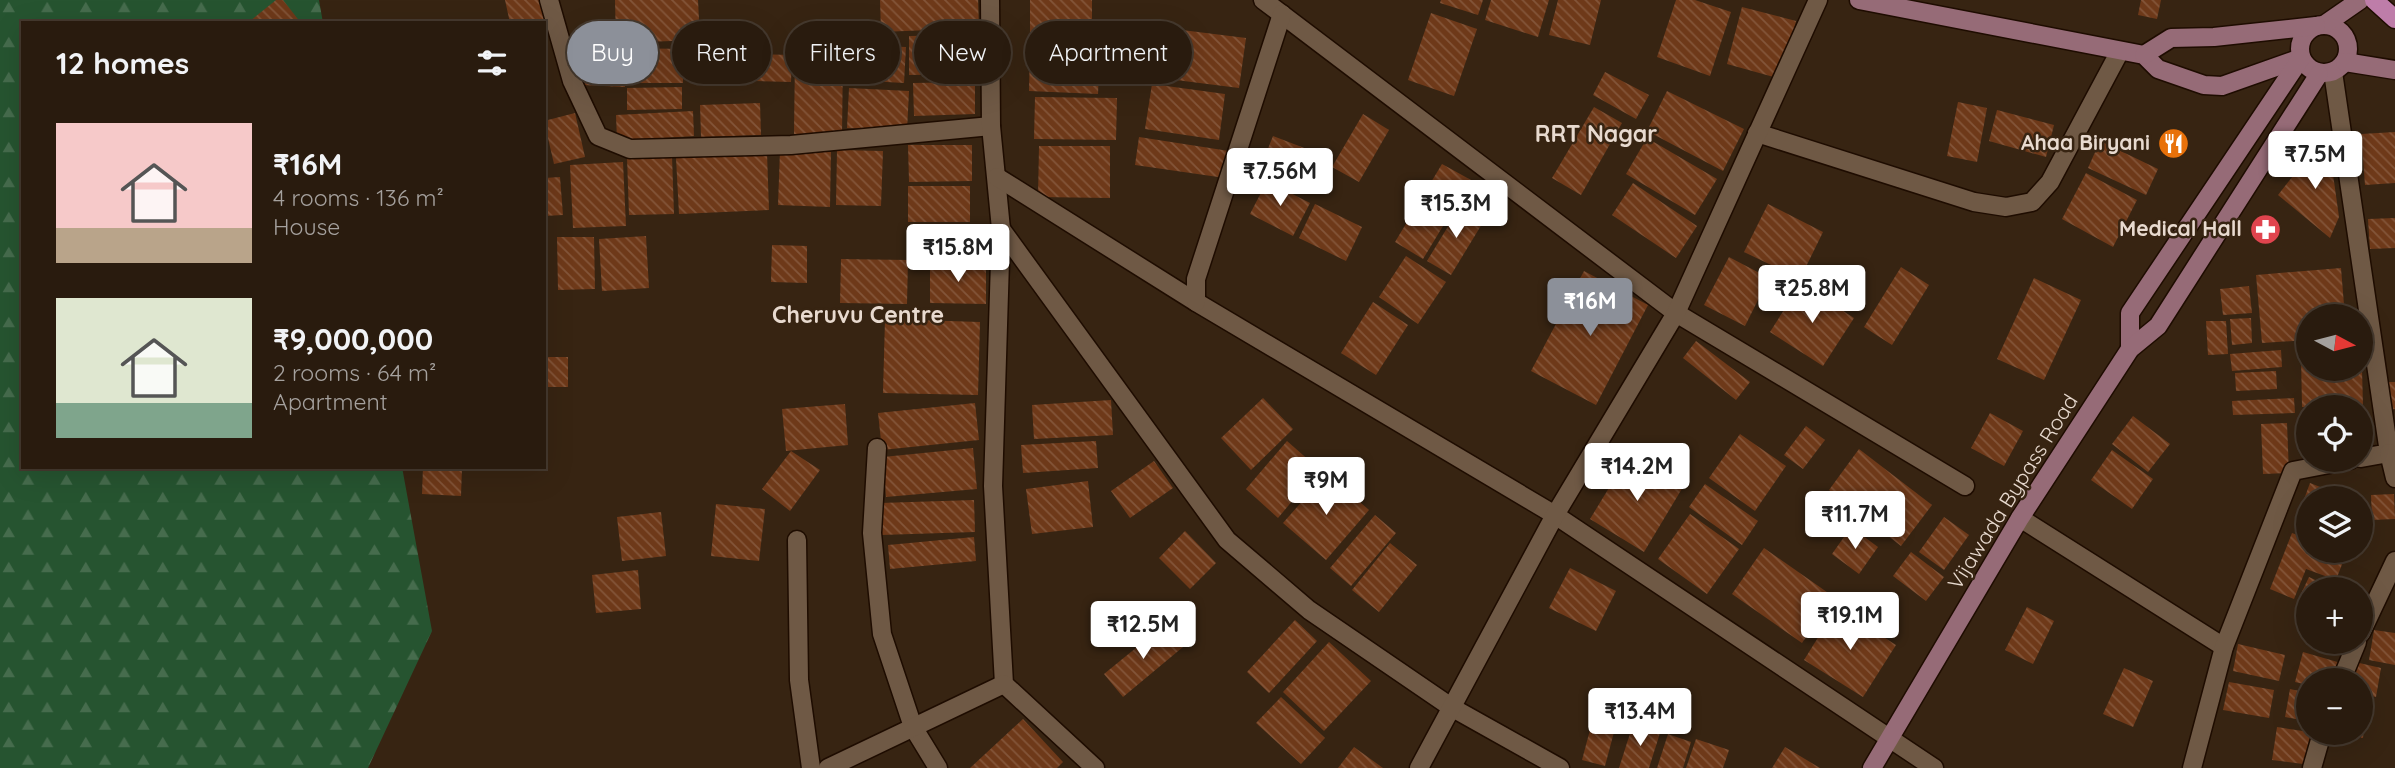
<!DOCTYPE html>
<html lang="en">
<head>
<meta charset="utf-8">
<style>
  body { margin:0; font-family:Quicksand,sans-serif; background:#35281c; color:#f1f3f6; height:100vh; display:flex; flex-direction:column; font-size:26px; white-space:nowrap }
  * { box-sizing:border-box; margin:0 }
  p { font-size:23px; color:#a5a19e }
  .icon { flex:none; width:38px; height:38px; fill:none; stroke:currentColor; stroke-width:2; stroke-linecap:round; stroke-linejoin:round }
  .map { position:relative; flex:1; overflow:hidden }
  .drawer { position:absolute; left:21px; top:21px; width:525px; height:448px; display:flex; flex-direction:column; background:#291b0e; border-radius:0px; box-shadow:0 7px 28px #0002,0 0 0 2px #45392e }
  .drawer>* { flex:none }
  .banner { position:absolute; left:567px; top:21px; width:665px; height:63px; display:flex; gap:14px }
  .needle { width:46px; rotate:97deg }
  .tools { position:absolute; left:2296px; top:304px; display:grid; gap:14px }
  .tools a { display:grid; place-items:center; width:77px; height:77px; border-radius:50%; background:#291b0e; box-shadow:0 7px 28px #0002,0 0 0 2px #45392e; font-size:35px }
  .price { position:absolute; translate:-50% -60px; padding:0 16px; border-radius:7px; background:#fff; color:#222; font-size:23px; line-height:46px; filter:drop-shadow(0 2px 4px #0008) }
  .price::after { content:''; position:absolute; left:50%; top:42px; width:21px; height:16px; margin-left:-10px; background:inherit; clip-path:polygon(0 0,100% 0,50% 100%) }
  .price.current { background:#8c9099; color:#fff }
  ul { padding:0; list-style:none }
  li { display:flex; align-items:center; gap:21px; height:175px; padding:0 35px }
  li span { display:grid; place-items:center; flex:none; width:196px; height:140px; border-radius:0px; color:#555 }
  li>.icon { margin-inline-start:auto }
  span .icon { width:84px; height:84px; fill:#fffc; stroke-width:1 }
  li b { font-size:30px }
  h2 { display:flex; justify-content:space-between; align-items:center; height:84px; padding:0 35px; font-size:30px }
  .tag { padding:0 24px; border-radius:32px; background:#291b0e; box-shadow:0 7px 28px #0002,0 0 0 2px #45392e; font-size:24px; line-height:63px }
  .tag.current { background:#8c9099; color:#fff }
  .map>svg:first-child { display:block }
  .forest { fill:url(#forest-firs) }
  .building { fill:url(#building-back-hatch) }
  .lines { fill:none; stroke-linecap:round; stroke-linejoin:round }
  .street-casing { stroke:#1e0c00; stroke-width:21 }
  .secondary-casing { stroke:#1e0c00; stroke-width:21 }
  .primary-casing { stroke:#1e0c00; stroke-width:21 }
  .street { stroke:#6f5945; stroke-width:18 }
  .secondary { stroke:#966b77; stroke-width:18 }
  .primary { stroke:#be7da9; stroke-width:18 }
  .labels { text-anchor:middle; stroke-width:5; stroke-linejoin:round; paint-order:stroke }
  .poi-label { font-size:21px; font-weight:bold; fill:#e8dacf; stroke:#372412; text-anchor:end }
  .street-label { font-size:21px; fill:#e8dacf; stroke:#372412 }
  .neighbourhood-label { font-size:23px; font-weight:bold; fill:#e8dacf; stroke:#372412 }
</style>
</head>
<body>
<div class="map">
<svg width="2395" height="768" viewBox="0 0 2395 768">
  <defs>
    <pattern id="forest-firs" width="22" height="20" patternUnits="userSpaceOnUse" patternTransform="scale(1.75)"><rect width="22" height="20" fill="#265430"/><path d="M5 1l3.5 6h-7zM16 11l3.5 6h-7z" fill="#466c4d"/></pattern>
    <pattern id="building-back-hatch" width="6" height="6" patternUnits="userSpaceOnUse" patternTransform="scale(1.75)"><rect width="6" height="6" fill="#6e3919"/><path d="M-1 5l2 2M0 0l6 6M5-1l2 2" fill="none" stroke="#835539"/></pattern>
  </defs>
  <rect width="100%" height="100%" fill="#372412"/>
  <path class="forest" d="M0,0H319L323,23H23V467H402L432,631L368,768H0Z"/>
  <g class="building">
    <path d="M276,0H283L301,23H251L250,21Z"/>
    <path d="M505,0H545L551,28L544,29V23H510Z"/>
    <path d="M615,0H698L700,40L616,43Z"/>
    <path d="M880,0H978L979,28L881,32Z"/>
    <rect x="1030" y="0" width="62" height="32"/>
    <path d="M1441,0H1483L1478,15L1440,3Z"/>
    <path d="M1491,0H1549L1538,37L1485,20Z"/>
    <path d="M1558,0H1601L1590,45L1549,35Z"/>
    <path d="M1676,0H1695L1731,12L1710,76L1657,57Z"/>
    <path d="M2141,0H2161L2157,19L2138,15Z"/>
    <path d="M1742,7L1796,21L1781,79L1727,64Z"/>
    <path d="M1431,13L1477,29L1454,96L1408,80Z"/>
    <path d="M1145,20L1169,23L1165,65L1140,62Z"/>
    <path d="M1174,29L1246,38L1239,88L1168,79Z"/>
    <path d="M975,35L976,74L909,75V36Z"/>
    <path d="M852,45L906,47L904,83L851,80Z"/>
    <path d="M1030,46L1100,49L1098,94L1029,91Z"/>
    <path d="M630,48L683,49V83H629Z"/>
    <path d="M584,50L626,51L625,87L582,85Z"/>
    <path d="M691,50L752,53L750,83L689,79Z"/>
    <path d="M755,54L792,55L791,82L755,81Z"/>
    <path d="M795,55L843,56L842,134H794Z"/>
    <path d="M1605,72L1649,95L1636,119L1593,95Z"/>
    <path d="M975,82V114L914,116L913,83Z"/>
    <path d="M1152,84L1225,94L1219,140L1145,129Z"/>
    <path d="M682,87V109L627,110V88Z"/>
    <path d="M849,88L909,91L907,131L847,128Z"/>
    <path d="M1667,91L1744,129L1723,171L1647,131Z"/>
    <path d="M1035,97L1117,98L1116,140L1034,139Z"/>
    <path d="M1958,102L1987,108L1977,162L1947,156Z"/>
    <path d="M760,103L761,135L701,137L700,105Z"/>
    <path d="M1594,107L1622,123L1581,195L1552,178Z"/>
    <path d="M1997,110L2054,125L2046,157L1989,141Z"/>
    <path d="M693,111L694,136L617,141L616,115Z"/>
    <path d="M575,113L585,157L554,164L544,121Z"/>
    <path d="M1363,114L1389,130L1359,182L1332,167Z"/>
    <path d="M2395,132V183L2365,185L2361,134Z"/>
    <path d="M1273,136L1320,154L1306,190L1259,171Z"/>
    <path d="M1139,137L1229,151L1225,178L1135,165Z"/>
    <path d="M1647,138L1717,179L1695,215L1626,174Z"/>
    <path d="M2322,139L2330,153L2339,217L2330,238L2278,195Z"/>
    <path d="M2100,141L2158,169L2146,195L2088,168Z"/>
    <path d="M908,145H972V181L909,182Z"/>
    <path d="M1039,146H1110V198L1038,197Z"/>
    <path d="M780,150L831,152L830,207L778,205Z"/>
    <path d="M837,150L883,151L881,206L836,205Z"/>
    <path d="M767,153L769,210L679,214L676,158Z"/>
    <path d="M672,156L674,214L629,215L627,157Z"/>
    <path d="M623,162L626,226L573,228L570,165Z"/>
    <path d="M1442,164L1471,180L1423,259L1395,242Z"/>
    <path d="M2086,173L2137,200L2113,247L2062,219Z"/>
    <path d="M560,177L563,215L544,216V178Z"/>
    <path d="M1267,181L1310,203L1293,236L1250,214Z"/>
    <path d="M1633,183L1697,226L1676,258L1612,215Z"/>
    <rect x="908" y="186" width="62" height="36"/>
    <path d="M1315,204L1362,227L1346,261L1299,238Z"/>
    <path d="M1768,204L1823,232L1800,279L1744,252Z"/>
    <path d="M1461,205L1485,219L1451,275L1427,261Z"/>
    <path d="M2395,218V248L2370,249L2368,219Z"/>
    <path d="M646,236L649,288L602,291L599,239Z"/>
    <path d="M557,237H594L595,289L558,290Z"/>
    <path d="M772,245L807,246V283L771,282Z"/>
    <path d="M1406,256L1446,282L1418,324L1379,297Z"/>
    <path d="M1729,257L1769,278L1745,326L1704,305Z"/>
    <path d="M841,259L908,260L907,304L840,303Z"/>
    <path d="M930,264H986V304L930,303Z"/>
    <path d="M1901,267L1929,285L1892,345L1864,327Z"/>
    <path d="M2341,268L2345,317H2308V340L2262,343L2256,275Z"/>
    <path d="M1584,271L1648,305L1596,405L1531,371Z"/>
    <path d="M2034,278L2081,300L2044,380L1997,359Z"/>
    <path d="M1801,283L1854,318L1823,366L1770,332Z"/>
    <path d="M2249,286L2252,313L2223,315L2220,289Z"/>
    <path d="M1373,302L1408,325L1376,375L1341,353Z"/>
    <path d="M2251,318L2252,343L2232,345L2230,319Z"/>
    <path d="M885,319L980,322L978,395L883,393Z"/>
    <path d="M2206,321H2226L2228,354L2208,355Z"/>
    <path d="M1696,341L1750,382L1736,400L1683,358Z"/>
    <path d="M2281,350L2282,367L2232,371L2230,354Z"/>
    <path d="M2301,356H2308V369H2362L2363,406L2302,407Z"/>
    <rect x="544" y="357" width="24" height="30"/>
    <path d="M2276,371L2277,389L2236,391L2235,373Z"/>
    <path d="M2387,382H2395V409L2389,410Z"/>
    <path d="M1263,398L1293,429L1251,470L1221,438Z"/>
    <path d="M2294,398L2295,413L2233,415L2232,401Z"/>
    <path d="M1111,400L1113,435L1034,439L1032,405Z"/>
    <path d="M975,403L979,440L882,450L878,413Z"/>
    <path d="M845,404L848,445L786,451L782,409Z"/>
    <path d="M1990,413L2023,431L2004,466L1971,448Z"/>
    <path d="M2133,416L2170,444L2148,472L2112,444Z"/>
    <path d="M2287,423L2289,473L2263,474L2261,424Z"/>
    <path d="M1806,426L1825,440L1803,469L1784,455Z"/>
    <path d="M1740,434L1786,466L1755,511L1709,478Z"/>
    <path d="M1096,441L1098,468L1023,473L1021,445Z"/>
    <path d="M1287,441L1319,469L1278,518L1246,489Z"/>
    <path d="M973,448L977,489L886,497L883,457Z"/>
    <path d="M1859,449L1932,505L1901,546L1829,490Z"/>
    <path d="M2112,450L2153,479L2132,509L2091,480Z"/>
    <path d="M791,451L820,470L790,511L762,489Z"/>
    <path d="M1629,455L1683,487L1644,552L1590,519Z"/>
    <path d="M1154,461L1173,488L1130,518L1111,491Z"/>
    <path d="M423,467H462L461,496L422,494Z"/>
    <path d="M1327,473L1369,510L1326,560L1283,523Z"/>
    <path d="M1088,481L1093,527L1032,534L1026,489Z"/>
    <path d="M2310,483L2328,490L2324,499H2308V505L2303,502Z"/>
    <path d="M1705,484L1758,521L1742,545L1689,507Z"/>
    <path d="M2394,494L2395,519L2372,520L2371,495Z"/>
    <path d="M974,500L975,532L881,535L880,503Z"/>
    <path d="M716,504L765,509L759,561L711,556Z"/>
    <path d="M661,512L666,556L622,561L617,517Z"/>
    <path d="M1690,514L1739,549L1707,594L1658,559Z"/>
    <path d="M1375,515L1396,533L1351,586L1330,568Z"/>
    <path d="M1944,517L1969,535L1944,570L1919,552Z"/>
    <path d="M1851,527L1878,547L1859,574L1832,554Z"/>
    <path d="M1185,531L1216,563L1190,589L1159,558Z"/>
    <path d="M2292,533L2308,539V551H2339L2346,554L2336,580L2306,569L2294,599L2270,589Z"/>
    <path d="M974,537L976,561L890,569L888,545Z"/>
    <path d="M1390,543L1417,565L1379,612L1352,590Z"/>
    <path d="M1764,548L1834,597L1802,643L1732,594Z"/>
    <path d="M1911,552L1944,577L1926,601L1893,576Z"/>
    <path d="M1570,568L1616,591L1596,631L1549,608Z"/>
    <path d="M638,570L641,609L596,613L592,575Z"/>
    <path d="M2309,577L2330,587L2329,590H2308V602L2299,598Z"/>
    <path d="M1837,607L1896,645L1863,697L1804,660Z"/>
    <path d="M2027,607L2054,621L2033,664L2005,650Z"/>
    <path d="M1295,620L1317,641L1269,693L1247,672Z"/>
    <path d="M1164,625L1183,647L1123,697L1104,674Z"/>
    <path d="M2374,630L2395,633V665L2369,660Z"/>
    <path d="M1329,642L1371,681L1324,731L1283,692Z"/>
    <path d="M2238,644L2285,655L2279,681L2233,671Z"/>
    <path d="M2303,652L2341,663L2336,681H2308V685L2295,682Z"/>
    <path d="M2355,662L2381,668L2376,697L2361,694V681H2352Z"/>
    <path d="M2124,668L2153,681L2133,727L2103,714Z"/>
    <path d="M2229,682L2274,690L2269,718L2223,710Z"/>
    <path d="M2290,689L2308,693V721L2285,717Z"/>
    <path d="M1281,697L1325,738L1301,764L1256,723Z"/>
    <path d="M2361,703L2366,704L2363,738H2361Z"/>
    <path d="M1595,711L1618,717L1605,766L1582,760Z"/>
    <path d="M1023,719L1063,762L1057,768H970Z"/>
    <path d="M1633,724L1660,733L1649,768H1619Z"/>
    <path d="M2277,727L2316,733L2311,765L2272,760Z"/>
    <path d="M1668,734L1691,742L1683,768H1657Z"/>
    <path d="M1696,739L1729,750L1723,768H1686Z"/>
    <path d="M1354,747L1383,768H1338Z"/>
    <path d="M1785,747L1820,768H1772Z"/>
  </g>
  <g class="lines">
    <defs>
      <g id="street">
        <path d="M549,0L572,81L598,136L630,149L791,145L991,126"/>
        <path d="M990,0L991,126L1001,229L993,486L1004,684L1095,768"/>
        <path d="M1263,0L1676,313L1965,486"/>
        <path d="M2333,72L2389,453L2361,458"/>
        <path d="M1757,133L1974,202L2006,207L2032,202L2050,182L2120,51"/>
        <path d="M997,177L1196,302L1555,515L1934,768"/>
        <path d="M1001,229L1227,540L1309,610L1451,707L1560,768"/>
        <path d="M1196,302V279L1282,14"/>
        <path d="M877,448L872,533L882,634L913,727L938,768"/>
        <path d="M2389,453L2395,478"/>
        <path d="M2020,518L2224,647"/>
        <path d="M797,540L799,680L811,768"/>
        <path d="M2361,633L2395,561"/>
        <path d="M2341,681L2357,642"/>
        <path d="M828,768L1004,684"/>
        <path d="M1419,768L1555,515L1676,313L1818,0"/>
        <path d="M2192,768L2224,647L2293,471L2350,460"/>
        <path d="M2312,768L2322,733"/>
      </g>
      <g id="secondary">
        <path d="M1859,0L2144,55L2158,69L2204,85L2222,86L2301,58"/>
        <circle cx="2324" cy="49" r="24"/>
        <path d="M2324,25L2360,0"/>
        <path d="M2144,55L2171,38L2214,37L2316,26"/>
        <path d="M2345,62L2395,70"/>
        <path d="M2130,349V313L2301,58"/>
        <path d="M1872,768L2020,518L2130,349L2158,326L2319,74"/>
      </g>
      <path id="primary" d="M2374,0L2395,19"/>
    </defs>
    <use href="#street" class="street-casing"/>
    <use href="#secondary" class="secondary-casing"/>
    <use href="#primary" class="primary-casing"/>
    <use href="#street" class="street"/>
    <use href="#secondary" class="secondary"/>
    <use href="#primary" class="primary"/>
  </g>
  <defs>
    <symbol id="restaurant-disc" viewBox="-11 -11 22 22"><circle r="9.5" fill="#e8710a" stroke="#372412"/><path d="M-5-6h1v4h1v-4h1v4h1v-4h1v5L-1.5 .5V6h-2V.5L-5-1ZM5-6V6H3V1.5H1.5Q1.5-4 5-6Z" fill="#fff"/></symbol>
    <symbol id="pharmacy-disc" viewBox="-11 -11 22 22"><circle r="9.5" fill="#e0444e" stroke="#372412"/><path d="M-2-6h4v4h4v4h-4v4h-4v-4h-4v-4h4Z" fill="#fff"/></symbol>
  </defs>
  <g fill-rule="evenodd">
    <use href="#restaurant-disc" x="2156" y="126" width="35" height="35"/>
    <use href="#pharmacy-disc" x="2248" y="212" width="35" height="35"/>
  </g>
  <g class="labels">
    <g class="poi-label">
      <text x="2150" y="150">Ahaa Biryani</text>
      <text x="2242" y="236">Medical Hall</text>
    </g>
    <g class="street-label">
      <text transform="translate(2013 492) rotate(-58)" y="7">Vijawada Bypass Road</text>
    </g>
    <g class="neighbourhood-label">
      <text x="1596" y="142">RRT Nagar</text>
      <text x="858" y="323">Cheruvu Centre</text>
    </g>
  </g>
</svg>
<div class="tools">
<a><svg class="needle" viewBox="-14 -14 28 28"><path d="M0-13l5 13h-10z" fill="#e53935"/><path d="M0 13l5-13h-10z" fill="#a5a19e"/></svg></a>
<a><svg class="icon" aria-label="locate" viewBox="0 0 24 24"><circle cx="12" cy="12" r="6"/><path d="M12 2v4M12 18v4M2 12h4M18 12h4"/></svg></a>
<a><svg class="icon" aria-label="layers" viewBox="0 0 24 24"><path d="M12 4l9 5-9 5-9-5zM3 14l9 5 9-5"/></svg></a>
<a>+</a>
<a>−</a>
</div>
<b class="price" style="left:2315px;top:191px">₹7.5M</b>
<b class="price" style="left:1280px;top:208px">₹7.56M</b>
<b class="price" style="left:1456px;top:240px">₹15.3M</b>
<b class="price" style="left:958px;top:284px">₹15.8M</b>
<b class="price" style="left:1812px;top:325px">₹25.8M</b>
<b class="price current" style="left:1590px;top:338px">₹16M</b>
<b class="price" style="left:1637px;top:503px">₹14.2M</b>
<b class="price" style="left:1326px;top:517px">₹9M</b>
<b class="price" style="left:1855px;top:551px">₹11.7M</b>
<b class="price" style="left:1850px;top:652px">₹19.1M</b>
<b class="price" style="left:1143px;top:661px">₹12.5M</b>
<b class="price" style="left:1640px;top:748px">₹13.4M</b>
<div class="banner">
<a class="tag current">Buy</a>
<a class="tag">Rent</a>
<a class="tag">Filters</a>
<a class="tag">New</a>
<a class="tag">Apartment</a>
</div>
<section class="drawer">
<h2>12 homes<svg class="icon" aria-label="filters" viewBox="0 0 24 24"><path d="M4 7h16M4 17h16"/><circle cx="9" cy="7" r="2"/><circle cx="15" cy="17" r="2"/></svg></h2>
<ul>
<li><span style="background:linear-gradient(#f6c9c9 75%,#b9a48a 0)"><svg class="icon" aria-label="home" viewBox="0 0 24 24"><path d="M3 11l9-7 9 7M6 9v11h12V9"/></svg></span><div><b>₹16M</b><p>4 rooms · 136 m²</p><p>House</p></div></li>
<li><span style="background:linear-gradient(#dfe7d0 75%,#7fa58c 0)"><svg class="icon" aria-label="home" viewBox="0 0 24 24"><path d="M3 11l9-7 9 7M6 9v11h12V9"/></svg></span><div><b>₹9,000,000</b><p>2 rooms · 64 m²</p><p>Apartment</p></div></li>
</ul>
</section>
</div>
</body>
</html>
